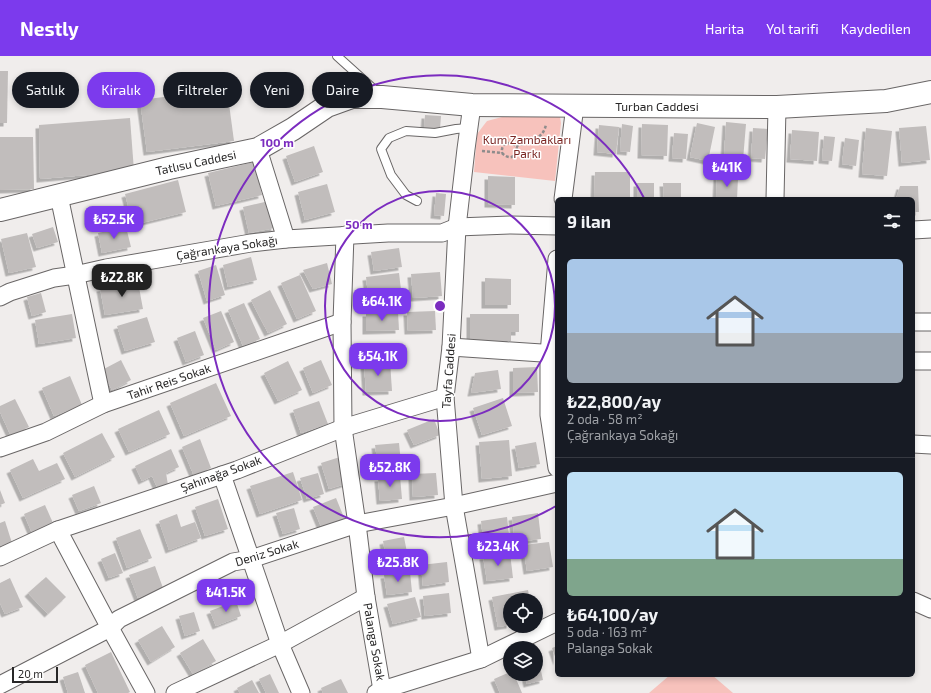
<!DOCTYPE html>
<html lang="tr">
<head>
<meta charset="utf-8">
<style>
  body { margin:0; font-family:"Exo 2",sans-serif; background:#242831; color:#f1f3f6; height:100vh; display:flex; flex-direction:column; font-size:15px; white-space:nowrap }
  * { box-sizing:border-box; margin:0 }
  p { font-size:13px; color:#9ea1a6 }
  .icon { flex:none; width:22px; height:22px; fill:none; stroke:currentColor; stroke-width:2; stroke-linecap:round; stroke-linejoin:round }
  .map { position:relative; flex:1; overflow:hidden }
  .panel { position:absolute; left:555px; top:141px; width:360px; height:480px; display:flex; flex-direction:column; background:#171b24; border-radius:6px; box-shadow:0 2px 6px #0003 }
  .panel>* { flex:none }
  .top-card { position:absolute; left:12px; top:16px; width:380px; height:36px; display:flex; gap:8px }
  .buttons { position:absolute; left:503px; top:537px; display:grid; gap:8px }
  .buttons a { display:grid; place-items:center; width:40px; height:40px; border-radius:50%; background:#171b24; box-shadow:0 2px 6px #0003; font-size:20px }
  .scale { position:absolute; left:12px; bottom:10px; width:46px; box-sizing:border-box; padding-left:4px; border:2px solid #282727; border-top:0; font-size:11px; line-height:14px; white-space:nowrap; color:#282727; -webkit-text-stroke:3px #fff; paint-order:stroke }
  .price { position:absolute; translate:-50% -34px; padding:0 9px; border-radius:8px; background:#7c3aed; color:#fff; font-size:13px; line-height:26px; filter:drop-shadow(0 1px 2px #0008) }
  .price::after { content:''; position:absolute; left:50%; top:24px; width:12px; height:9px; margin-left:-6px; background:inherit; clip-path:polygon(0 0,100% 0,50% 100%) }
  .price.selected { background:#222; color:#fff }
  ul { padding:0; list-style:none }
  li { display:grid; align-content:center; gap:8px; height:212px; padding:0 12px }
  li+li { border-top:1px solid #363941 }
  li span { display:grid; place-items:center; height:124px; border-radius:6px; color:#555 }
  li>.icon { margin-inline-start:auto }
  span .icon { width:72px; height:72px; fill:#fffc; stroke-width:1 }
  li b { font-size:17px }
  h2 { display:flex; justify-content:space-between; align-items:center; height:48px; padding:0 12px; font-size:17px }
  .tag { padding:0 14px; border-radius:18px; background:#171b24; box-shadow:0 2px 6px #0003; font-size:14px; line-height:36px }
  .tag.selected { background:#7c3aed; color:#fff }
  header { display:flex; align-items:center; gap:24px; box-sizing:border-box; height:56px; padding:0 20px; background:#7c3aed; color:#fff }
  header strong { font-size:19px }
  nav { display:flex; gap:22px; margin-inline-start:auto; font-size:14px }
  .map>svg:first-child { display:block }
  .green { fill:#f7c2bc }
  .building { fill:#c1bdbc; filter:url(#shadow) }
  .lines { fill:none; stroke-linecap:round; stroke-linejoin:round }
  .lane-casing { stroke:#696666; stroke-width:10 }
  .street-casing { stroke:#696666; stroke-width:19 }
  .secondary-casing { stroke:#696666; stroke-width:24 }
  .path { stroke:#8e8c8c; stroke-width:2.5; stroke-dasharray:3 2; stroke-linecap:butt }
  .lane { stroke:#fff; stroke-width:8 }
  .street { stroke:#fff; stroke-width:17 }
  .secondary { stroke:#fff; stroke-width:22 }
  .ring { fill:none; stroke:#7b2cbf; stroke-width:2 }
  .labels { text-anchor:middle; stroke-width:3; stroke-linejoin:round; paint-order:stroke }
  .street-label { font-size:12px; fill:#282727; stroke:#fff }
  .park-label { font-size:12px; fill:#7b2724; stroke:#fff }
  .centre { fill:#7b2cbf; stroke:#fff; stroke-width:2 }
  .ring-label { font-size:12px; text-anchor:middle; font-weight:bold; fill:#7b2cbf; stroke:#fff; stroke-width:3; stroke-linejoin:round; paint-order:stroke }
</style>
</head>
<body>
<header>
<strong>Nestly</strong>
<nav><a>Harita</a><a>Yol tarifi</a><a>Kaydedilen</a></nav>
</header>
<div class="map">
<svg width="931" height="637" viewBox="0 0 931 637">
  <defs>
    <filter id="shadow"><feDropShadow dx="-3.5" dy="3.5" stdDeviation="0" flood-color="#0004"/></filter>
  </defs>
  <rect width="100%" height="100%" fill="#f0edec"/>
  <g class="green">
    <path d="M502,61H560L561,67L555,125L474,116L477,78L487,65Z"/>
    <path d="M670,619H712L733,637H649Z"/>
  </g>
  <g class="building">
    <path d="M0,15H8L7,67H0Z"/>
    <path d="M227,33L234,85L147,96L140,44Z"/>
    <path d="M425,59L441,60L440,73L424,72Z"/>
    <path d="M130,62L134,115L40,123L39,69Z"/>
    <path d="M726,66L746,68L743,104L724,102Z"/>
    <path d="M697,67L715,71L708,105L690,101Z"/>
    <path d="M622,68L633,70L630,96L620,95Z"/>
    <path d="M642,68L668,69L667,100L641,99Z"/>
    <path d="M599,69L619,71L616,98L597,96Z"/>
    <path d="M926,70L930,104L902,107L899,72Z"/>
    <path d="M753,72L768,73L765,103L751,102Z"/>
    <path d="M866,72L892,75L887,120L862,118Z"/>
    <path d="M792,74L819,76L817,105L790,103Z"/>
    <path d="M674,77L688,78L686,103L672,102Z"/>
    <path d="M824,80L835,81L832,105L822,104Z"/>
    <path d="M0,81H33L34,133L0,134Z"/>
    <path d="M845,82L859,84L856,110L842,108Z"/>
    <path d="M314,90L323,116L295,126L286,100Z"/>
    <path d="M254,106L262,139L216,150L208,117Z"/>
    <path d="M595,116H630V143H594Z"/>
    <path d="M488,120L515,121V149L488,148Z"/>
    <path d="M717,120L738,122L737,143H716Z"/>
    <path d="M178,124L186,156L133,169L125,138Z"/>
    <rect x="637" y="127" width="17" height="16"/>
    <path d="M663,127H681V143H664Z"/>
    <path d="M327,128L335,156L305,164L298,136Z"/>
    <path d="M900,130H918L919,156H913V143H896Z"/>
    <path d="M436,137L446,138L444,160L434,159Z"/>
    <path d="M269,145L275,172L249,177L243,151Z"/>
    <path d="M53,171L58,186L37,192L32,178Z"/>
    <path d="M126,171L131,191L102,197L98,177Z"/>
    <path d="M27,177L36,211L9,217L1,183Z"/>
    <path d="M399,192L402,211L374,215L371,196Z"/>
    <path d="M251,201L257,224L228,231L223,209Z"/>
    <path d="M327,207L332,228L313,233L303,214Z"/>
    <path d="M216,209L225,239L207,245L198,215Z"/>
    <path d="M440,216L442,240L413,242L411,218Z"/>
    <path d="M399,217L402,242L369,246L366,221Z"/>
    <path d="M300,219L316,255L297,263L281,227Z"/>
    <path d="M485,222L511,223V249H485Z"/>
    <path d="M138,226L143,253L105,259L100,232Z"/>
    <path d="M270,234L287,268L268,277L251,244Z"/>
    <path d="M41,237L46,256L32,260L27,241Z"/>
    <path d="M244,247L260,283L243,290L228,254Z"/>
    <path d="M221,255L234,286L216,294L203,262Z"/>
    <path d="M435,255L436,274L408,275L407,256Z"/>
    <path d="M398,256L399,274L366,275V257Z"/>
    <path d="M72,258L76,282L39,288L35,264Z"/>
    <path d="M470,258H519V276H511V285H470Z"/>
    <path d="M147,261L155,286L125,295L117,270Z"/>
    <path d="M195,275L204,299L186,306L177,282Z"/>
    <path d="M121,304L131,324L112,334L102,314Z"/>
    <path d="M321,304L332,329L313,337L303,312Z"/>
    <path d="M288,305L302,334L278,345L264,317Z"/>
    <path d="M390,305L392,335L366,336L364,307Z"/>
    <path d="M537,311L538,336L513,337V312Z"/>
    <path d="M498,314L501,333L471,337L475,317Z"/>
    <path d="M70,320L82,349L54,360L42,332Z"/>
    <path d="M216,327L231,360L184,380L170,347Z"/>
    <path d="M503,342L512,370L482,379L473,352Z"/>
    <path d="M15,343L29,371L11,380L0,356V350Z"/>
    <path d="M319,345L328,368L301,377L293,354Z"/>
    <path d="M159,354L170,378L129,396L118,373Z"/>
    <path d="M434,363L440,379L414,389L407,374Z"/>
    <path d="M102,377L115,401L75,421L63,397Z"/>
    <path d="M200,383L211,412L194,420L182,391Z"/>
    <path d="M509,384L512,420L482,423L479,386Z"/>
    <path d="M536,386L540,408L519,412L515,390Z"/>
    <path d="M399,387L401,407L378,410L375,389Z"/>
    <path d="M171,393L179,411L166,417L168,429L157,431L152,420L142,425L135,410Z"/>
    <path d="M340,401L348,427L329,433L321,407Z"/>
    <path d="M33,403L39,415L57,407L65,423L23,442L10,414Z"/>
    <path d="M293,416L302,444L260,458L250,430Z"/>
    <path d="M318,417L324,438L307,443L300,422Z"/>
    <path d="M436,417L438,439L413,441L412,418Z"/>
    <path d="M400,420L402,443L380,445L378,422Z"/>
    <path d="M94,430L101,447L79,455L72,439Z"/>
    <path d="M0,434L5,447L0,449Z"/>
    <path d="M336,442L345,464L322,473L313,451Z"/>
    <path d="M218,443L228,473L205,480L195,451Z"/>
    <path d="M45,449L53,467L32,477L24,458Z"/>
    <path d="M294,452L300,473L283,478L276,457Z"/>
    <path d="M538,457L541,483L515,486L512,461Z"/>
    <path d="M177,458L181,471L195,466L201,482L169,494L159,465Z"/>
    <path d="M507,461L510,487L484,490L481,465Z"/>
    <path d="M5,465L12,487L0,490V467Z"/>
    <path d="M140,473L152,502L127,512L116,482Z"/>
    <path d="M404,481L409,507L388,511L383,485Z"/>
    <path d="M549,486L553,511L527,515L523,489Z"/>
    <path d="M115,497L123,517L109,522L101,503Z"/>
    <path d="M510,497L513,522L487,525L483,500Z"/>
    <path d="M447,506L449,526L423,530L421,509Z"/>
    <path d="M155,510L163,532L138,542L129,519Z"/>
    <path d="M410,516L412,536L387,539L384,519Z"/>
    <path d="M46,521L66,541L48,558L28,537Z"/>
    <path d="M10,522L23,551L5,558L0,547V527Z"/>
    <path d="M528,534L530,544H510V569L498,571L492,541Z"/>
    <path d="M449,537L451,557L425,560L423,540Z"/>
    <path d="M415,541L421,561L393,568L387,548Z"/>
    <path d="M236,545L241,560L216,570L210,555Z"/>
    <path d="M194,556L200,575L185,580L179,560Z"/>
    <path d="M162,570L175,591L151,606L138,584Z"/>
    <path d="M203,583L216,605L193,618L180,597Z"/>
    <path d="M557,590V606L552,592Z"/>
    <path d="M111,596L130,636L128,637H98L85,609Z"/>
    <path d="M538,601L543,624L527,628L525,618H536V602Z"/>
    <path d="M78,616L85,637H68L63,621Z"/>
    <path d="M510,616V618H514L522,637H500L494,623Z"/>
    <path d="M270,618L279,637H266L259,623Z"/>
    <path d="M341,623L348,637H323L321,632Z"/>
    <path d="M252,624L259,637H240L237,632Z"/>
  </g>
  <g class="lines">
    <defs>
      <g id="lane">
        <path d="M337,0L378,37"/>
        <path d="M417,145L406,139L391,119L381,93L389,82L406,75L435,77L456,73L469,72"/>
      </g>
      <g id="street">
        <path d="M472,49L466,93L457,171L451,291L445,341L454,450L481,603"/>
        <path d="M258,93L286,183"/>
        <path d="M59,140L103,348"/>
        <path d="M563,143L575,50"/>
        <path d="M775,143L777,51"/>
        <path d="M913,174L931,173"/>
        <path d="M345,179L342,266L343,372L357,468L366,541L382,634"/>
        <path d="M557,203L549,298V359L557,412"/>
        <path d="M0,241L10,236L54,222L75,219L106,212L251,187L286,183L388,177H442L457,171L511,169L557,170"/>
        <path d="M913,266H931"/>
        <path d="M451,291L557,298"/>
        <path d="M913,305H931"/>
        <path d="M913,388L931,389"/>
        <path d="M0,392L46,376L103,348L342,266"/>
        <path d="M222,419L280,588L301,637"/>
        <path d="M58,474L110,572L146,637"/>
        <path d="M0,501L58,474L237,414L343,372L445,341"/>
        <path d="M913,545L931,553"/>
        <path d="M0,629L110,572L119,563L233,506L251,503L357,468L454,450L557,427"/>
        <path d="M175,637L280,588L366,541"/>
        <path d="M376,637L382,634L481,603L557,566"/>
      </g>
      <path id="secondary" d="M0,154L169,112L258,93L293,73L327,50L352,41H382L472,49L777,51L886,45L931,36"/>
    </defs>
    <use href="#lane" class="lane-casing"/>
    <use href="#street" class="street-casing"/>
    <use href="#secondary" class="secondary-casing"/>
    <g class="path">
      <path d="M516,90C529,86 544,83 546,68"/>
      <path d="M482,95L502,97C506,101 512,104 516,97C522,87 500,81 502,97"/>
    </g>
    <use href="#lane" class="lane"/>
    <use href="#street" class="street"/>
    <use href="#secondary" class="secondary"/>
  </g>
  <g class="ring">
    <circle cx="440" cy="250" r="115"/>
    <path d="M556 450A231 231 0 1 1 644 142"/>
  </g>
  <g class="labels">
    <g class="street-label">
      <text x="657" y="55">Turban Caddesi</text>
      <text transform="translate(196 107) rotate(-12)" y="4">Tatlısu Caddesi</text>
      <text transform="translate(227 192) rotate(-9)" y="4">Çağrankaya Sokağı</text>
      <text transform="translate(449 315) rotate(-86)" y="4">Tayfa Caddesi</text>
      <text transform="translate(169 326) rotate(-19)" y="4">Tahir Reis Sokak</text>
      <text transform="translate(221 418) rotate(-20)" y="4">Şahinağa Sokak</text>
      <text transform="translate(267 497) rotate(-17)" y="4">Deniz Sokak</text>
      <text transform="translate(374 586) rotate(80)" y="4">Palanga Sokak</text>
    </g>
    <g class="park-label">
      <text x="527" y="88">Kum Zambakları<tspan x="527" dy="14">Parkı</tspan></text>
    </g>
  </g>
  <circle cx="440" cy="250" r="6" class="centre"/>
  <g class="ring-label">
    <text x="277" y="91">100 m</text>
    <text x="359" y="173">50 m</text>
  </g>
</svg>
<div class="buttons">
<a><svg class="icon" aria-label="locate" viewBox="0 0 24 24"><circle cx="12" cy="12" r="6"/><path d="M12 2v4M12 18v4M2 12h4M18 12h4"/></svg></a>
<a><svg class="icon" aria-label="layers" viewBox="0 0 24 24"><path d="M12 4l9 5-9 5-9-5zM3 14l9 5 9-5"/></svg></a>
</div>
<div class="scale">20 m</div>
<b class="price" style="left:727px;top:132px">₺41K</b>
<b class="price" style="left:114px;top:184px">₺52.5K</b>
<b class="price selected" style="left:122px;top:242px">₺22.8K</b>
<b class="price" style="left:382px;top:266px">₺64.1K</b>
<b class="price" style="left:378px;top:321px">₺54.1K</b>
<b class="price" style="left:390px;top:432px">₺52.8K</b>
<b class="price" style="left:498px;top:511px">₺23.4K</b>
<b class="price" style="left:398px;top:527px">₺25.8K</b>
<b class="price" style="left:226px;top:557px">₺41.5K</b>
<div class="top-card">
<a class="tag">Satılık</a>
<a class="tag selected">Kiralık</a>
<a class="tag">Filtreler</a>
<a class="tag">Yeni</a>
<a class="tag">Daire</a>
</div>
<section class="panel">
<h2>9 ilan<svg class="icon" aria-label="filters" viewBox="0 0 24 24"><path d="M4 7h16M4 17h16"/><circle cx="9" cy="7" r="2"/><circle cx="15" cy="17" r="2"/></svg></h2>
<ul>
<li><span style="background:linear-gradient(#a9c7e8 60%,#9aa5b1 0)"><svg class="icon" aria-label="home" viewBox="0 0 24 24"><path d="M3 11l9-7 9 7M6 9v11h12V9"/></svg></span><div><b>₺22,800/ay</b><p>2 oda · 58 m²</p><p>Çağrankaya Sokağı</p></div></li>
<li><span style="background:linear-gradient(#bfe0f5 70%,#7fa58c 0)"><svg class="icon" aria-label="home" viewBox="0 0 24 24"><path d="M3 11l9-7 9 7M6 9v11h12V9"/></svg></span><div><b>₺64,100/ay</b><p>5 oda · 163 m²</p><p>Palanga Sokak</p></div></li>
</ul>
</section>
</div>
</body>
</html>
